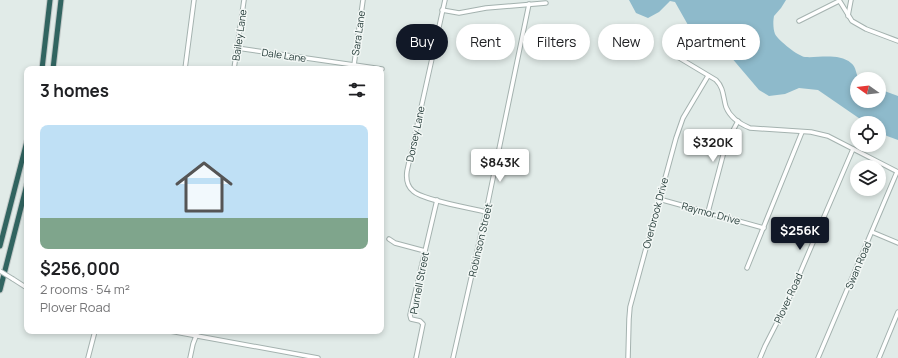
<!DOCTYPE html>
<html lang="en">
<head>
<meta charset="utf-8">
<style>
  body { margin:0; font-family:Manrope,sans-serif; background:#f6f6f6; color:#202124; height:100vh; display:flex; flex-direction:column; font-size:15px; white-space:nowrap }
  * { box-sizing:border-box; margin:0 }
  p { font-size:13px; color:#757577 }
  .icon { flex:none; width:22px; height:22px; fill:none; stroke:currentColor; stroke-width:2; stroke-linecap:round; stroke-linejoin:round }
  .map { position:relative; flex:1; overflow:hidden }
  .drawer { position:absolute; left:24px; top:66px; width:360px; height:268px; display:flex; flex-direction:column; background:#fff; border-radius:8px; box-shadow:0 2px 6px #0003 }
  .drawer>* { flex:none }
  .guide { position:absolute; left:396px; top:24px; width:380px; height:36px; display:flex; gap:8px }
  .needle { width:26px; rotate:284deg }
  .controls { position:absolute; left:850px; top:72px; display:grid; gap:8px }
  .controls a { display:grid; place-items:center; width:36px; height:36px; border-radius:50%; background:#fff; box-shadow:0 2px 6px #0003; font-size:20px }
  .price { position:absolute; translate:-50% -34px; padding:0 9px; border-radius:4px; background:#fff; color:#222; font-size:13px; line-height:26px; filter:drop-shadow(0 1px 2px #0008) }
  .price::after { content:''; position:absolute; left:50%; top:24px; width:12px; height:9px; margin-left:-6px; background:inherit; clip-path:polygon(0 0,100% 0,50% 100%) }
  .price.selected { background:#111827; color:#fff }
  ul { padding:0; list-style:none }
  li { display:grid; align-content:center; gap:8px; height:212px; padding:0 16px }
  li span { display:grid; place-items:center; height:124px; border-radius:8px; color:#555 }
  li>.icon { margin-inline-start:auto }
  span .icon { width:72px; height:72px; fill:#fffc; stroke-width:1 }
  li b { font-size:17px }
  h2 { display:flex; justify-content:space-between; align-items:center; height:48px; padding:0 16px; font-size:17px }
  .pill { padding:0 14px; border-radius:18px; background:#fff; box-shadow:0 2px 6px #0003; font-size:14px; line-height:36px }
  .pill.selected { background:#111827; color:#fff }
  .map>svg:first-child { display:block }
  .water { fill:#8ebacb }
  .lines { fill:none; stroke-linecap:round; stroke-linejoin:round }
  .minor-casing { stroke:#a4b2af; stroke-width:5.5 }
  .highway-casing { stroke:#c1c8c7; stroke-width:7 }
  .minor { stroke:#fff; stroke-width:3.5 }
  .highway { stroke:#316460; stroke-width:5 }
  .minor-bridge-casing { stroke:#a4b2af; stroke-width:5.5; stroke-linecap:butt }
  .minor-bridge { stroke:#fff; stroke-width:3.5 }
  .labels { text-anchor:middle; stroke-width:3; stroke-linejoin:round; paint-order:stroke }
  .street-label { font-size:10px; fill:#233a37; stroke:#f2f7f5 }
</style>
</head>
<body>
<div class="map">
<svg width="898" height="358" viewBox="0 0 898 358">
  <rect width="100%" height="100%" fill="#e1ebe8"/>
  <path class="water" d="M629,0H786L781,8L774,16C773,21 773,29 775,34C779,41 798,56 805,57C819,58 839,53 851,63C857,67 855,75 860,79H857V101H879V89L898,96V140L887,136L879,131V123H866L818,90L799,88L785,94L769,96L759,90L719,43L700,35L688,25L675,2L670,1L659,12L648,18L636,13Z"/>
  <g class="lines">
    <defs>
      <g id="minor">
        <path d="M445,0L407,171C406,178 407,186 413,191C422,200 471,208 486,212"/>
        <path d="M839,0L852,21L866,29L898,41"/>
        <path d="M442,10L459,13L486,8L546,3"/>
        <path d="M848,16L851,0"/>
        <path d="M799,21L839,1"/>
        <path d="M237,48L382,69"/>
        <path d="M676,56L716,80C724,88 723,97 726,107C730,117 740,124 750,128L811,132L828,136L898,172"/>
        <path d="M354,65L363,0"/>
        <path d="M185,69L194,0"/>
        <path d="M234,69L244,0"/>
        <path d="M659,199L764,228"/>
        <path d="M708,212L726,144L738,121"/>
        <path d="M872,232L898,243"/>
        <path d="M389,239L395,243L425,251"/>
        <path d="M747,268L802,132"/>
        <path d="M13,279L27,288"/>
        <path d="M170,331L318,358"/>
        <path d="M88,358L95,331"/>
        <path d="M190,358L193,344L198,331"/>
        <path d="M416,358L423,324L420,321L411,319L410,315L437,200"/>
        <path d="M453,358L486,212L529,4"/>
        <path d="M628,358L629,319L630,307L676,138L683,118L708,76"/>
        <path d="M760,358L765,346L788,301L853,149"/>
        <path d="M818,358L897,172"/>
        <path d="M879,358L898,312"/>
      </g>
      <g id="highway">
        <path d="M42,69L50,0"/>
        <path d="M53,69L61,0"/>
        <path d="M0,246L27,141"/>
        <path d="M0,290L27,184"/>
      </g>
    </defs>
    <use href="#minor" class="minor-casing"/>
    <use href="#highway" class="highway-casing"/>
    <use href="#minor" class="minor"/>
    <use href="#highway" class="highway"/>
    <defs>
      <path id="minor-bridge" d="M0,271L13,279"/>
    </defs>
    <use href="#minor-bridge" class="minor-bridge-casing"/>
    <use href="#minor-bridge" class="minor-bridge"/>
  </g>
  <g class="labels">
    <g class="street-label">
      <text transform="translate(358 33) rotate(-82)" y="4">Sara Lane</text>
      <text transform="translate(239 35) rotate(-82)" y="4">Bailey Lane</text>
      <text transform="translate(284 55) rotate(8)" y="4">Dale Lane</text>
      <text transform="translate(415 134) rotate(-78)" y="4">Dorsey Lane</text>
      <text transform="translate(655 213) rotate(-75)" y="4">Overbrook Drive</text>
      <text transform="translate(711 213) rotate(15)" y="4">Raymor Drive</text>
      <text transform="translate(480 240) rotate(-77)" y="4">Robinson Street</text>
      <text transform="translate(858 265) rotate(-67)" y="4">Swan Road</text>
      <text transform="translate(419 283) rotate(-79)" y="4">Purnell Street</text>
      <text transform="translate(788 298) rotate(-65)" y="4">Plover Road</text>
    </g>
  </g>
</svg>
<div class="controls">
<a><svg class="needle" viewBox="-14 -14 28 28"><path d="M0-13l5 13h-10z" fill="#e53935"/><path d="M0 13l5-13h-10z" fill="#757577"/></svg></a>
<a><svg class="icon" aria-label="locate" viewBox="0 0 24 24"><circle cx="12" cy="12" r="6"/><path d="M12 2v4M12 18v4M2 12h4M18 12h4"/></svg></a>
<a><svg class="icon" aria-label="layers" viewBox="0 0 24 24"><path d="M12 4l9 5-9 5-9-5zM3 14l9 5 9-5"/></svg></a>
</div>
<b class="price" style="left:713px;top:163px">$320K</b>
<b class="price" style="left:500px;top:183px">$843K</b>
<b class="price selected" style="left:800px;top:251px">$256K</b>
<div class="guide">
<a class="pill selected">Buy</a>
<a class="pill">Rent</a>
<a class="pill">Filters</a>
<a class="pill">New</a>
<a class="pill">Apartment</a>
</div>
<section class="drawer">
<h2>3 homes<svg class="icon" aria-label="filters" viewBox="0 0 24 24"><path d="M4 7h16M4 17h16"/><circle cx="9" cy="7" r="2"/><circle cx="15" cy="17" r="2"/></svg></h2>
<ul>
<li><span style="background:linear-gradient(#bfe0f5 75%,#7fa58c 0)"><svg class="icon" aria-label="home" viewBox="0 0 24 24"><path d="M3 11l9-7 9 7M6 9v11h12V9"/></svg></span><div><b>$256,000</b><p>2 rooms · 54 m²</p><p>Plover Road</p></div></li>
</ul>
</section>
</div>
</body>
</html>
